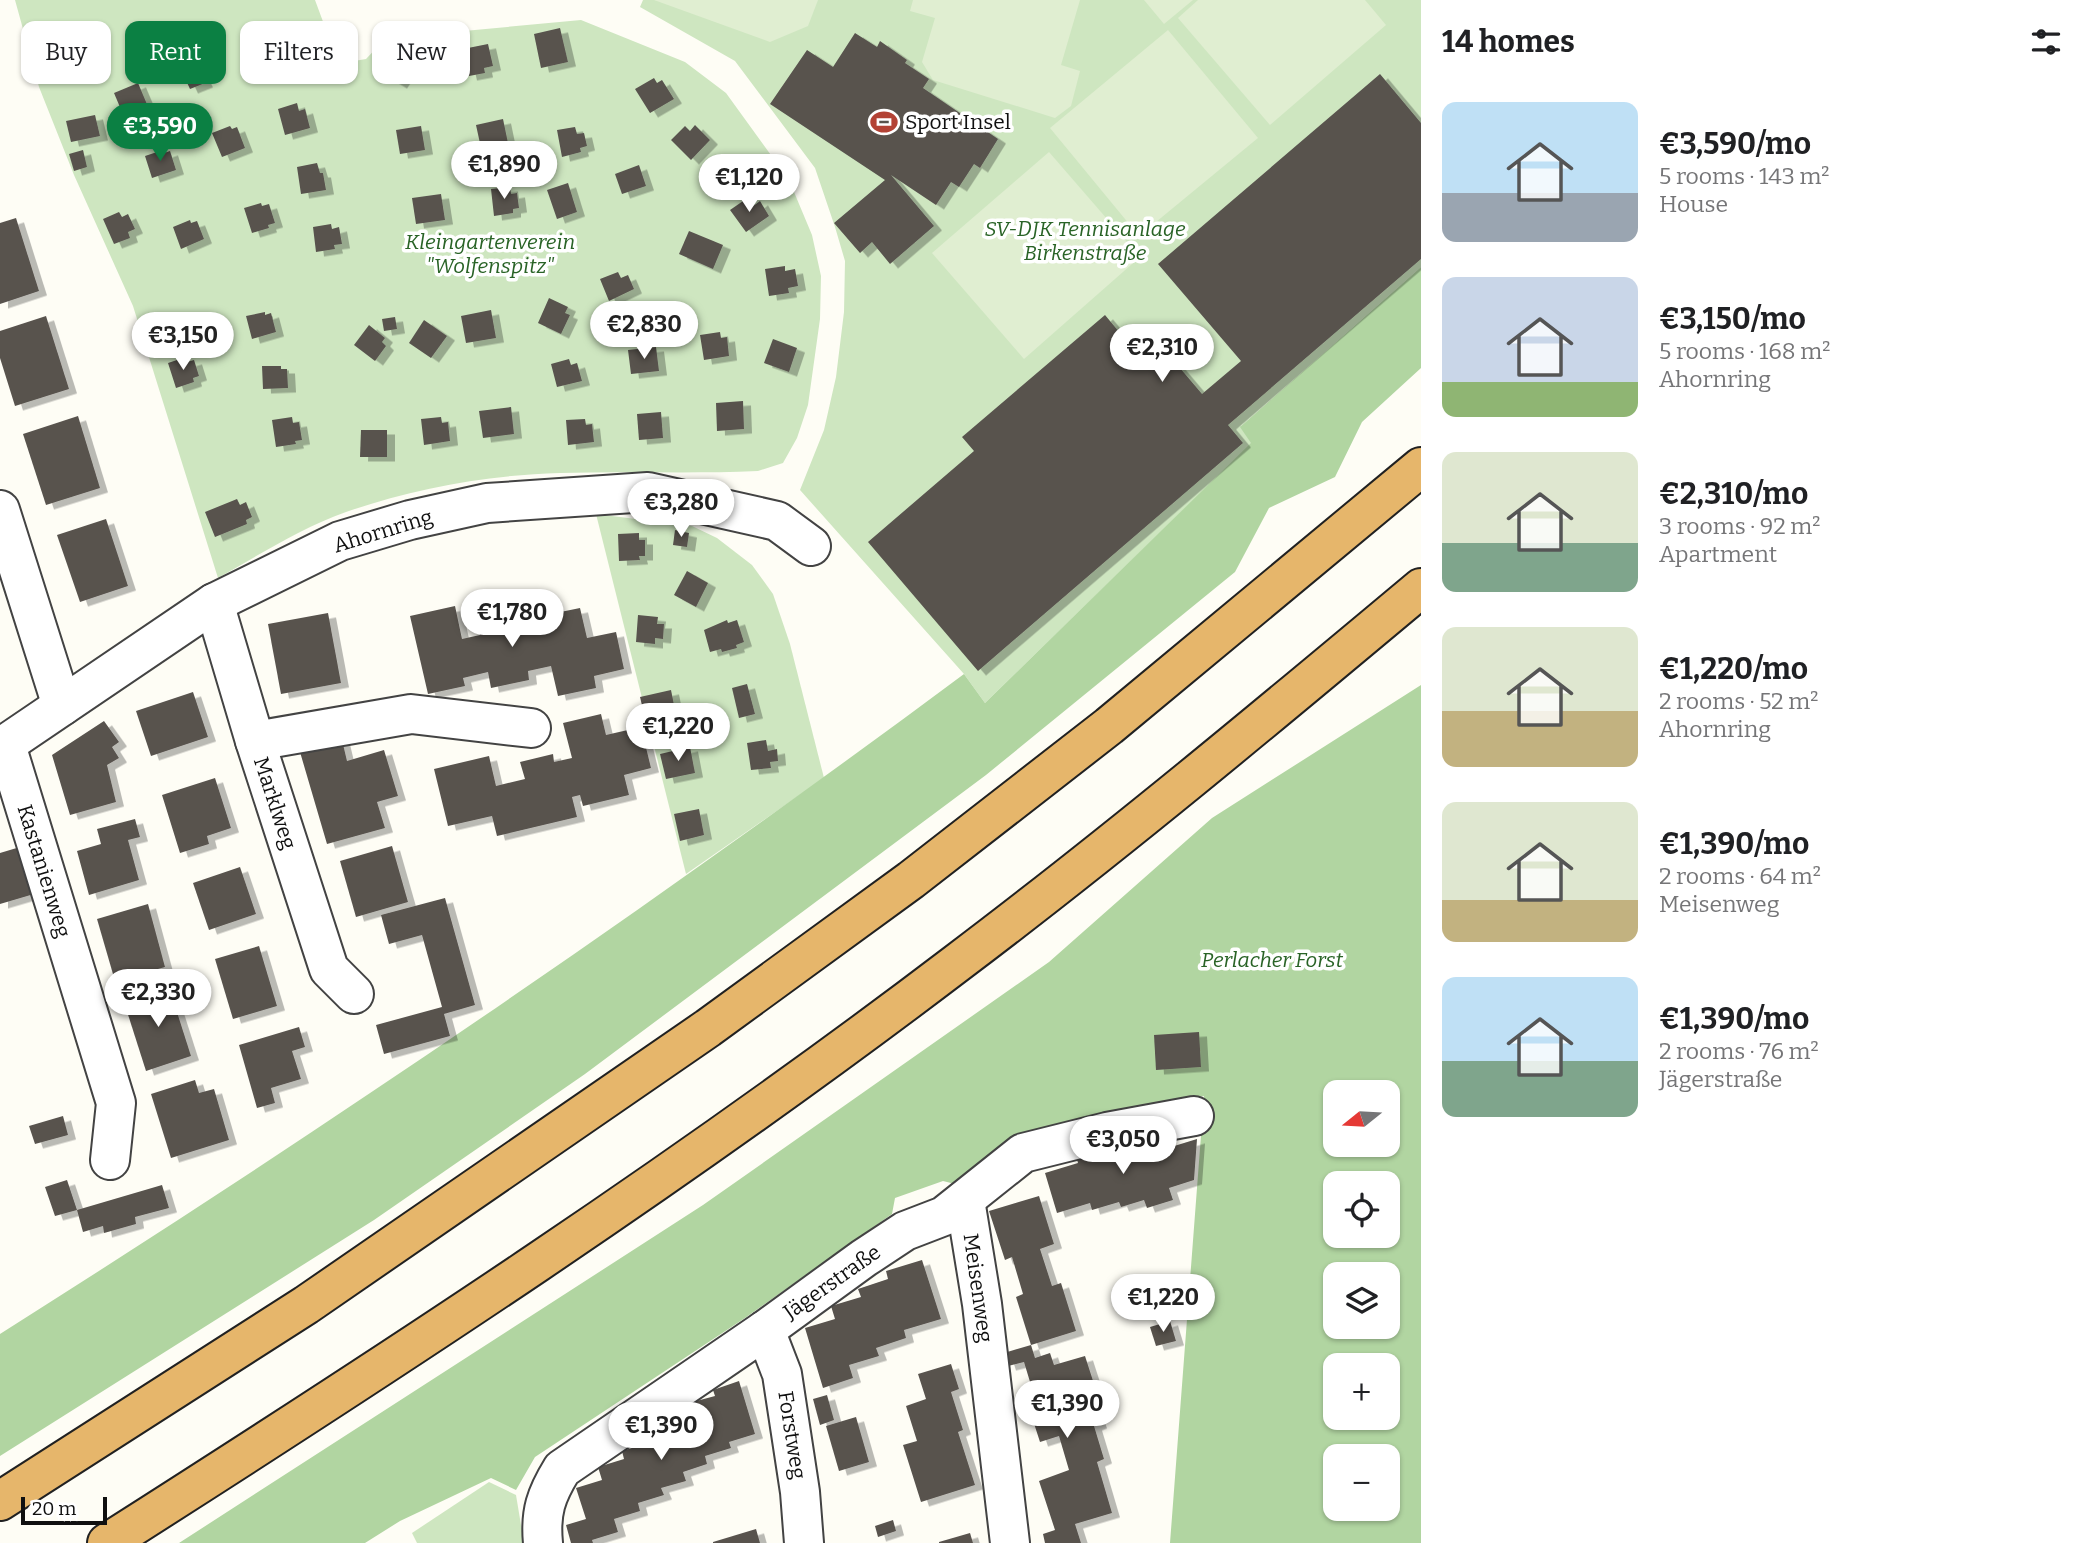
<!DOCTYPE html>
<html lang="en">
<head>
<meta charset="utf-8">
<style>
  body { margin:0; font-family:Bitter,serif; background:#f2f2f2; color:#202124; height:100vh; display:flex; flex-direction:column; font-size:26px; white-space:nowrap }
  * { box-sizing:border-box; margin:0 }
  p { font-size:23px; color:#757577 }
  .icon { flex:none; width:38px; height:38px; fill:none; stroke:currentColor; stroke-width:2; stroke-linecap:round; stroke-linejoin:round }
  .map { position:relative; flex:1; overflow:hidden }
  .sheet { display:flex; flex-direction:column; background:#fff; width:665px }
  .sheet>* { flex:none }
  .hud { position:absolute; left:21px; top:21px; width:665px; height:63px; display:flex; gap:14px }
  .needle { width:46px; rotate:252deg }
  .fabs { position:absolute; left:1323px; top:1080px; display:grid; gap:14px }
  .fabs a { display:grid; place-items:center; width:77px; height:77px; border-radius:14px; background:#fff; box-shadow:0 2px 5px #0004; font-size:35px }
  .scale { position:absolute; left:21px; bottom:18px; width:86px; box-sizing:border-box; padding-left:7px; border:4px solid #101010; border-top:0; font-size:19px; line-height:24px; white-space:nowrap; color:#101010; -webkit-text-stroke:5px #fff; paint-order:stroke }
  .price { position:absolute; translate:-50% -60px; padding:0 16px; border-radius:24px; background:#fff; color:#222; font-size:23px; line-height:46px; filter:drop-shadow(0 2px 4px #0008) }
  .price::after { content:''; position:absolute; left:50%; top:42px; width:21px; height:16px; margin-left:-10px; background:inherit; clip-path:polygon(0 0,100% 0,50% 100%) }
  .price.selected { background:#0b8043; color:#fff }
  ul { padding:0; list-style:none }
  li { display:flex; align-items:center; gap:21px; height:175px; padding:0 21px }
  li span { display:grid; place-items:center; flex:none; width:196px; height:140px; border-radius:14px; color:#555 }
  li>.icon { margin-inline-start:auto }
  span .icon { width:84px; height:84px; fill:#fffc; stroke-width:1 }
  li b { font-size:30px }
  h2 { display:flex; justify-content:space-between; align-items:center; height:84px; padding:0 21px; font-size:30px }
  .tag { padding:0 24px; border-radius:14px; background:#fff; box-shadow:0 2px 5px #0004; font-size:24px; line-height:63px }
  .tag.selected { background:#0b8043; color:#fff }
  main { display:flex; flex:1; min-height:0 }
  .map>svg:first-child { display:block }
  .green { fill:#cee6c0 }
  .forest { fill:#b1d5a1; fill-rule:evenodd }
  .pitch { fill:#e0eed1 }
  .building { fill:#58534e; filter:url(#shadow) }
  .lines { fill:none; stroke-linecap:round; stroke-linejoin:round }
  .minor-casing { stroke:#434343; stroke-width:42 }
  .highway-casing { stroke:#212121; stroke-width:42 }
  .minor { stroke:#fff; stroke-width:38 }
  .highway { stroke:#e6b66b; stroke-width:38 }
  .labels { text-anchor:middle; stroke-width:7; stroke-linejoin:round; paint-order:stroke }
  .poi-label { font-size:21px; fill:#101010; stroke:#fff; text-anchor:start }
  .park-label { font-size:21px; font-style:italic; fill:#296326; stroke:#fff }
  .street-label { font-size:21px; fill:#101010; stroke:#fff }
</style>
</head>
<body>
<main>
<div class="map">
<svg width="1421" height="1543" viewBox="0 0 1421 1543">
  <defs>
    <filter id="shadow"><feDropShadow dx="8" dy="4.5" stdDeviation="0" flood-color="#0004"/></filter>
  </defs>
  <rect width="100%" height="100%" fill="#fefdf5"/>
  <g class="green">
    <path d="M15,0H315L325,27L346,41L354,61L366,59L381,43L464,31L581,20L685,62L726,93L789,180L812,235L821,276L820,319L808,405L797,438L783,463L758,471C692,474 626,471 560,473C488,475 414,488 346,512C301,528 259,555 218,578L133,306L74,175L39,87Z"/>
    <path d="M643,0H1421V267L1241,426L1252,443L985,703L964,674L800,490L824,430L836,377L844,312L845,261L835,227L815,168L735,61L640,7Z"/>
    <path d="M596,514L692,526L717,538L752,565L773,594L790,644L824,778L686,874Z"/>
    <path d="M489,1482L516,1495L524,1543H417L412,1533Z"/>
  </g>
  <g class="forest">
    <path d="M1421,267V368L1362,422L1335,477L1269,508L1235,572L986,775L585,1074L374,1220L0,1456V1334C329,1126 652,906 964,674L985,703L1251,443L1240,427Z"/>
    <path d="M1421,685V1543H1170L1204,1096L1086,1117L1018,1141L963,1186L943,1181L895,1198L892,1214L745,1318L535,1457L516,1490L491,1478L400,1521L365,1543H179L703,1205L1049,962L1212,818ZM1335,1092H1388V1144H1335ZM1335,1183H1388V1236H1335ZM1335,1274H1388V1326H1335ZM1335,1365H1388V1418H1335ZM1335,1456H1388V1508H1335Z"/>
  </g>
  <g class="pitch">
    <path d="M654,0H818L808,26L770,42Z"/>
    <path d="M913,0H1080L1061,65L1080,71L1071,106L1055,118L933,80L922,62L935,18L910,11Z"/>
    <path d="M1144,0H1193L1164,24Z"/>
    <path d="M1198,0H1365L1386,25L1270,125L1178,18Z"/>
    <path d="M1168,30L1258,138L1139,236L1050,128Z"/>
    <path d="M1049,152L1140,257L1024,359L932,253Z"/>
  </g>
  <g class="building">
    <path d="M74,24L85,49L51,65L39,39Z"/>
    <path d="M560,28L568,62L541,68L534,34Z"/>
    <path d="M855,33L877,47L880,41L907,60L905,63L929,79L923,88L998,139L980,168L974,164L959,187L951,182L936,205L891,175L934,226L890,264L872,242L860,253L834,223L885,180L770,104L807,50L833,67Z"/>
    <path d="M275,36L283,66L266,70L258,41Z"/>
    <path d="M488,44L493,66L484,68L485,73L469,76L463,49Z"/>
    <path d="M393,49L414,62L399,84L379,72Z"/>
    <path d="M192,56L205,83L190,89L178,63Z"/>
    <path d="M1380,74L1421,123V259L1228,425L1243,443L978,671L868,542L974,451L962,437L1105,315L1144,362L1174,361L1202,394L1241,361L1158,264Z"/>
    <path d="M654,78L657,83L662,80L674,99L650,113L635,89Z"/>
    <path d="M138,83L149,109L125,119L114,93Z"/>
    <path d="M297,103L299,111L305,109L310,128L285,135L278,109Z"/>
    <path d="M95,115L100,136L71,142L66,121Z"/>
    <path d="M503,119L508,143L481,148L476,125Z"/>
    <path d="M695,125L710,140L691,160L671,140L685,126L690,131Z"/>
    <path d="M230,126L232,129L237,127L245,148L222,157L212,133Z"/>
    <path d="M421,126L425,150L400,154L396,130Z"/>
    <path d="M575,127L577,134L584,133L587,146L580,148L581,152L562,157L557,130Z"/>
    <path d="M83,150L87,167L74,171L69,154Z"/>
    <path d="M163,150L164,153L170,151L176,170L152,178L145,156Z"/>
    <path d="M317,163L320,173H323L326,190L301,194L297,167Z"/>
    <path d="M639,165L646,186L622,194L615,174Z"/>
    <path d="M568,183L577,212L557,219L547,190Z"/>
    <path d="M510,187L511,194L517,193L519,208L513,209V213L494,216L491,189Z"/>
    <path d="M441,194L445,220L416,224L412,198Z"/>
    <path d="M746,199L752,207L760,201L769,216L746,232L730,210Z"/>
    <path d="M261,203L262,206L269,204L275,223L268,225L269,228L252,233L244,208Z"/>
    <path d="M119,212L122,217L128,214L135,229L128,232L130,238L114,244L103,219Z"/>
    <path d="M16,218L39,291L0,304V223Z"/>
    <path d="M190,220L191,223L197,221L204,239L181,249L173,227Z"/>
    <path d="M331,224L332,229L339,227L342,244L334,245L335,249L316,252L313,227Z"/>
    <path d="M689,231L723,245L713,269L679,254Z"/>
    <path d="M785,266V271L795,269L798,286L788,288L789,293L769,296L765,269Z"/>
    <path d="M618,272L621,278L628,275L634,289L609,301L600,279Z"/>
    <path d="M549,298L568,307L565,313L570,315L561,334L538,323Z"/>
    <path d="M491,310L496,338L466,343L461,316Z"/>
    <path d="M265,312V315L271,313L276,332L252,339L246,316Z"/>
    <path d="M46,316L69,389L15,406L0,358V331Z"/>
    <path d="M395,317L397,329L384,331L382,319Z"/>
    <path d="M424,320L447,336L431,358L409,343Z"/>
    <path d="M369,325L385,338L382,342L386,346L375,361L354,345Z"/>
    <path d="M720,332L721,338L727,337L729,356L704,360L700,335Z"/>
    <path d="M773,339L797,348L789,372L764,363Z"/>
    <path d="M656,347L659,371L631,374L628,350Z"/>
    <path d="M186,357L187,362L194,360L199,376L193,378L194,382L176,388L168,363Z"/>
    <path d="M569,359L571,365L577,363L582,381L557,387L551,364Z"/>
    <path d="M262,366H281V369H287L288,388L263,389Z"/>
    <path d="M743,401L744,429L717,431L716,403Z"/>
    <path d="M511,407L514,434L483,438L479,411Z"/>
    <path d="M661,412L663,438L639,440L637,414Z"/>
    <path d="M78,416L100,488L46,505L23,434Z"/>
    <path d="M292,417L293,423L299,422L302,440L295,441L296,444L276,447L272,420Z"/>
    <path d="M441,417L442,423L448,422L450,441L424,445L421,419Z"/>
    <path d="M585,419L586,425L592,424L594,442L568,445L566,420Z"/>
    <path d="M361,430H387V457H360Z"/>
    <path d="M237,499L240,505L246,502L252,517L246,520L247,524L215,537L205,512Z"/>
    <path d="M106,519L128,586L80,602L57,535Z"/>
    <path d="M675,530L689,533L687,547L673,545Z"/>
    <path d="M639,533V540H645V556H639L640,560L619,561L618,534Z"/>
    <path d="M687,571L708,583L696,607L674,595Z"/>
    <path d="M517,600L524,629L542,625L541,616L580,608L587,638L616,632L624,669L594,676L596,688L558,696L551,666L528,671L529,680L491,688L488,672L463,678L465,686L428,694L410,616L455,606L462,639L480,635L474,609Z"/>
    <path d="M328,613L341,683L281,694L268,624Z"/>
    <path d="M638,615L658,617L657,624H664L663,639L655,638V644L636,642Z"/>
    <path d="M727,620L728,623L737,620L744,642L736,645L737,648L722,652L721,649L710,652L704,630Z"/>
    <path d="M747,684L755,714L739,718L732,688Z"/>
    <path d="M671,690L676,715L646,722L640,697Z"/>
    <path d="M193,692L208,737L151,756L136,711Z"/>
    <path d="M601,714L606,735L641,727L651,768L624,775L629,795L583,806L580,795L572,797L577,817L497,836L492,816L448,826L434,769L489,756L496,786L525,779L520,762L553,754L554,762L572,758L563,723Z"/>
    <path d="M104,721L119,742L112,747L119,758L107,765L116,802L70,815L52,755Z"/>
    <path d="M342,740L347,761L384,750L398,796L377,802L385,828L327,844L300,752Z"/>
    <path d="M766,740L768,751L777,749L778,761L770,762L771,768L751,770L747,743Z"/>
    <path d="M690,747L695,773L666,779L660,754Z"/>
    <path d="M215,778L231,828L207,836L209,844L180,853L162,795Z"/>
    <path d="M699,809L704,835L680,841L674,814Z"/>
    <path d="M135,819L140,837L128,840L139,880L89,895L77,851L101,844L97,829Z"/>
    <path d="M392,846L408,902L356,917L340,861Z"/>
    <path d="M20,847L34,894L0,904V853Z"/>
    <path d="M240,867L256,914L209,930L193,883Z"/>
    <path d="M445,898L475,1005L444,1014L450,1036L384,1054L376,1025L442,1007L422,935L389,944L381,915Z"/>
    <path d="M148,904L165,967L115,981L97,919Z"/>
    <path d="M259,946L277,1006L233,1019L215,959Z"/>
    <path d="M169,987L191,1056L146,1071L124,1002Z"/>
    <path d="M299,1027L305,1047L292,1051L301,1079L271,1088L275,1103L257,1108L239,1045Z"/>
    <path d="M1199,1032L1201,1067L1156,1070L1154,1035Z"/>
    <path d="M195,1080L199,1093L214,1089L229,1140L171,1158L151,1094Z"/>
    <path d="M63,1116L68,1135L35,1144L29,1126Z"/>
    <path d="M1197,1139L1194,1180L1169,1188L1173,1200L1147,1208L1144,1200L1121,1207L1119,1202L1092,1210L1090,1203L1057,1213L1045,1173L1078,1163L1075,1152L1127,1145L1129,1150L1156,1142L1158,1151Z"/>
    <path d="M67,1180L77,1210L162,1185L169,1208L135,1217L136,1224L104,1233L103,1226L83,1232L77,1210L55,1216L45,1187Z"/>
    <path d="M1039,1196L1054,1244L1040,1249L1052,1286L1061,1283L1076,1331L1031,1345L1016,1297L1023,1294L1012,1257L1005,1260L989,1211Z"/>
    <path d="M922,1260L941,1319L904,1330L906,1338L876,1348L879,1356L849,1365L853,1378L823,1388L805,1328L835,1319L831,1306L861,1297L858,1289L888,1279L886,1271Z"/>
    <path d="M1170,1321L1176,1341L1156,1346L1150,1327Z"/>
    <path d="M1031,1345L1035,1358L1050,1353L1054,1365L1085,1356L1095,1387L1088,1390L1099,1424L1094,1426L1104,1459L1097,1462L1112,1513L1075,1524L1081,1543H1045L1043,1534L1055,1530L1039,1481L1069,1470L1059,1436L1040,1442L1029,1408L1037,1405L1024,1362L1008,1366L1004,1353Z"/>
    <path d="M951,1364L959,1389L951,1392L963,1430L958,1432L975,1485L921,1502L903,1445L917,1441L906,1406L926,1399L918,1374Z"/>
    <path d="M739,1381L755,1434L729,1442L731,1448L705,1456L707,1464L683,1472L686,1481L661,1488L664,1495L638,1503L640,1511L614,1519L618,1532L592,1540L593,1543H571L566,1525L586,1519L576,1488L602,1480L598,1467L624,1459L622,1451L648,1443L645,1436L670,1429L667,1420L691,1412L689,1403L715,1396L713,1390Z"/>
    <path d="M827,1395L834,1420L820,1425L813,1399Z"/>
    <path d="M856,1417L869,1462L839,1471L826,1426Z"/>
    <path d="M893,1520L896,1531L878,1537L875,1526Z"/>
    <path d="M756,1529L760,1543H713V1542Z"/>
    <path d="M970,1533L973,1543H939V1542Z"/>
  </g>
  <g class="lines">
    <defs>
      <g id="minor">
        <path d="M0,510L62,706"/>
        <path d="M214,603L255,741L329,969L354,994"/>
        <path d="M255,741L411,714L531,728"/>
        <path d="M6,745L116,1103L110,1160"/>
        <path d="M0,748L214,603L340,541L410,520L487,503L648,492L777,521L811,546"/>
        <path d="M965,1200L982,1304L1010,1543"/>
        <path d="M765,1330L782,1374L800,1492L804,1543"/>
        <path d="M543,1543C540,1512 546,1495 562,1469L765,1330L864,1258L905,1231L944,1216L1023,1153L1107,1132L1194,1116"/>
      </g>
      <g id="highway">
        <path d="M0,1501L306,1305L708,1028L911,880L1109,726L1421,467"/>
        <path d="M107,1543C396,1359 684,1171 957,963C1116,843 1268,716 1421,588"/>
      </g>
    </defs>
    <use href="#minor" class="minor-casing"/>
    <use href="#highway" class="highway-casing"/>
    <use href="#minor" class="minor"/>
    <use href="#highway" class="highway"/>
  </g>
  <defs>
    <symbol id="stadium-bare" viewBox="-9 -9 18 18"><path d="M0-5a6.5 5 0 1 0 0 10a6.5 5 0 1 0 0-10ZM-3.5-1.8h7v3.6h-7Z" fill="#b34235" stroke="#fff" stroke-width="2.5" paint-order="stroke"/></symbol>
  </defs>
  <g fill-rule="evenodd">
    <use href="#stadium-bare" x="865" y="103" width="38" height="38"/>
  </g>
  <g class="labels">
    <g class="poi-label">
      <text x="905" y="129">Sport Insel</text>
    </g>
    <g class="park-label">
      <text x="1085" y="236">SV-DJK Tennisanlage<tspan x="1085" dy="24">Birkenstraße</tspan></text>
      <text x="490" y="249">Kleingartenverein<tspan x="490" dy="24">"Wolfenspitz"</tspan></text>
      <text x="1272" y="967">Perlacher Forst</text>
    </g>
    <g class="street-label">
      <text transform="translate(383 531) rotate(-17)" y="7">Ahornring</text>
      <text transform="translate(275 803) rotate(72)" y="7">Marklweg</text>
      <text transform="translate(44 871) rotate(73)" y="7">Kastanienweg</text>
      <text transform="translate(832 1282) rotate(-35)" y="7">Jägerstraße</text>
      <text transform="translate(978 1288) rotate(82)" y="7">Meisenweg</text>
      <text transform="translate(792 1435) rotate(81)" y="7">Forstweg</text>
    </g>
  </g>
</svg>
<div class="fabs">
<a><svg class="needle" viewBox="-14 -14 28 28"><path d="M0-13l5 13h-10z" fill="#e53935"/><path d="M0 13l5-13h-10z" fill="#757577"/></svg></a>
<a><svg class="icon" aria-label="locate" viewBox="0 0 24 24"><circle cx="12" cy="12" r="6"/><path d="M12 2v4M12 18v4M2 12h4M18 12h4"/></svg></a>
<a><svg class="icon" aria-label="layers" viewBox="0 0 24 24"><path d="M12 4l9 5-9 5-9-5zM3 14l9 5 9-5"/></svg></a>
<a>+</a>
<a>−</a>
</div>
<div class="scale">20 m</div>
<b class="price selected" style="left:160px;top:163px">€3,590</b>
<b class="price" style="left:504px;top:201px">€1,890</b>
<b class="price" style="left:749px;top:214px">€1,120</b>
<b class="price" style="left:644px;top:361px">€2,830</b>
<b class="price" style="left:183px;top:372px">€3,150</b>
<b class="price" style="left:1162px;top:384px">€2,310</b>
<b class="price" style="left:681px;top:539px">€3,280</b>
<b class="price" style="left:512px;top:649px">€1,780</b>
<b class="price" style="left:678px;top:763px">€1,220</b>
<b class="price" style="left:158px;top:1029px">€2,330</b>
<b class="price" style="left:1123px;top:1176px">€3,050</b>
<b class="price" style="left:1163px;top:1334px">€1,220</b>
<b class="price" style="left:1067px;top:1440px">€1,390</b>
<b class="price" style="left:661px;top:1462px">€1,390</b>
<div class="hud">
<a class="tag">Buy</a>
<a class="tag selected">Rent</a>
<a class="tag">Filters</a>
<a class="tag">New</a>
</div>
</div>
<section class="sheet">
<h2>14 homes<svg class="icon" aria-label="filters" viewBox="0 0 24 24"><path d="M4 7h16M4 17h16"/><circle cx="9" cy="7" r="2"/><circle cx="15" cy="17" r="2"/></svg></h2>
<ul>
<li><span style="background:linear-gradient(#bfe0f5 65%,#9aa5b1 0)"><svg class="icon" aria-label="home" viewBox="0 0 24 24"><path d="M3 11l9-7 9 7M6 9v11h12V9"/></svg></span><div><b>€3,590/mo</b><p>5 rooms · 143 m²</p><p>House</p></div></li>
<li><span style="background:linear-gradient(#c9d6e8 75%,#8fb573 0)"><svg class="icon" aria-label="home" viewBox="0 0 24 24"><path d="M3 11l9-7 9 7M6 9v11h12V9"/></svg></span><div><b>€3,150/mo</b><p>5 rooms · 168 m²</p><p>Ahornring</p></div></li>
<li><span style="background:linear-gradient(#dfe7d0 65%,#7fa58c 0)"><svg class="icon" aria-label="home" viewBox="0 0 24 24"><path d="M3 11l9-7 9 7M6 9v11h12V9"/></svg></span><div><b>€2,310/mo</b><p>3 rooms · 92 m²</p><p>Apartment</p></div></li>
<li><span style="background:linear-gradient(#dfe7d0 60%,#c2b280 0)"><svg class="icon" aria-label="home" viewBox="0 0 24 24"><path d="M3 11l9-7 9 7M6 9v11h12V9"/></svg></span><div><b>€1,220/mo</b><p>2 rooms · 52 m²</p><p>Ahornring</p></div></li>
<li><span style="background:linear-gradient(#dfe7d0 70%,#c2b280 0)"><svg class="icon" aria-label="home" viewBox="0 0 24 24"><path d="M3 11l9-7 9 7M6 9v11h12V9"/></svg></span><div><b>€1,390/mo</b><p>2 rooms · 64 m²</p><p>Meisenweg</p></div></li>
<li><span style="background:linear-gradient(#bfe0f5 60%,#7fa58c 0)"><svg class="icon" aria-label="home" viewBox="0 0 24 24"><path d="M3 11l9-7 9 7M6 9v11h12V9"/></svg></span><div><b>€1,390/mo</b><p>2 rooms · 76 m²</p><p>Jägerstraße</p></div></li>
</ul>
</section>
</main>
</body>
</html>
